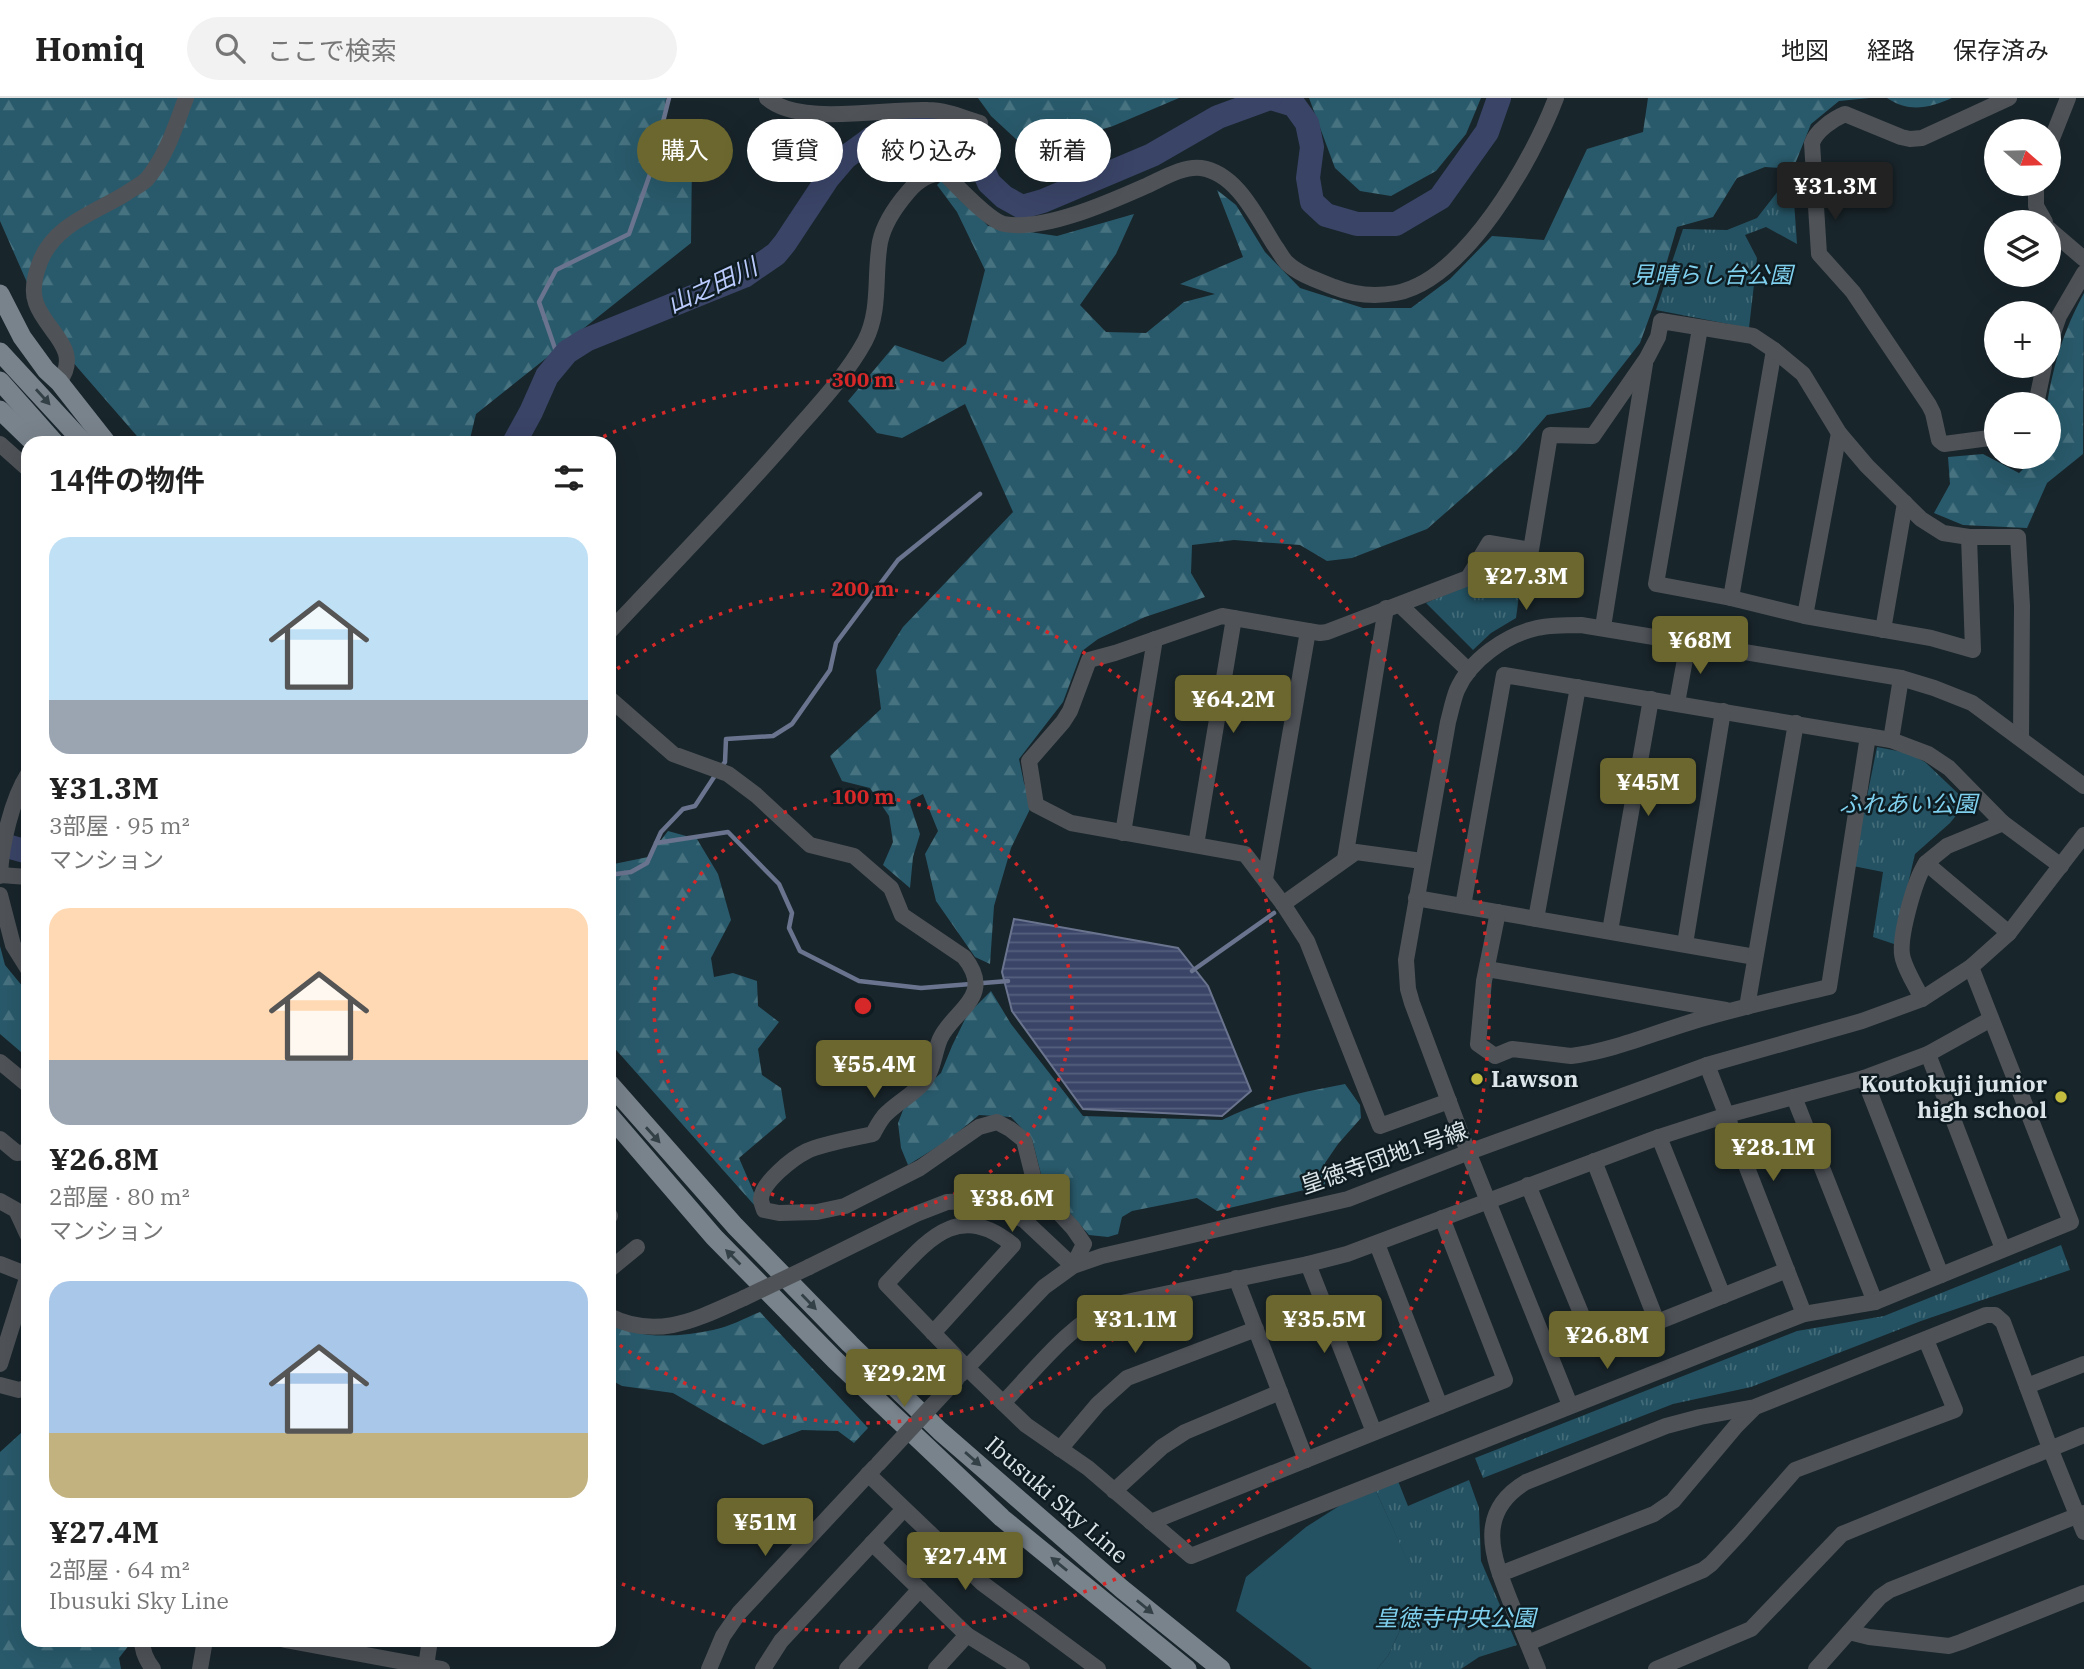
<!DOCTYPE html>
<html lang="ja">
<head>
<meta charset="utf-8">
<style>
  body { margin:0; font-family:"IBM Plex Serif","Noto Sans JP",serif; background:#f2f2f2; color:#222; height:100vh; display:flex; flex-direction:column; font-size:26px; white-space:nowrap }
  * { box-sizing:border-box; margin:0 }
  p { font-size:23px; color:#767676 }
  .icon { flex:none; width:38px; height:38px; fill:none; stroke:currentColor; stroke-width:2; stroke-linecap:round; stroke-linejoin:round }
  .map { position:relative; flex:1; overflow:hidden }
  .details { position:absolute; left:21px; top:338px; width:595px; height:1211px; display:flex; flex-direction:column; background:#fff; border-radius:21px; box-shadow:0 7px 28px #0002 }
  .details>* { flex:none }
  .top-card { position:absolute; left:637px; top:21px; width:665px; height:63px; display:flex; gap:14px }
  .needle { width:46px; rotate:110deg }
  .tools { position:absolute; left:1984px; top:21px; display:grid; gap:14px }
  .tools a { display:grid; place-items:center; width:77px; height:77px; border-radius:50%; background:#fff; box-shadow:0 7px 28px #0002; font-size:35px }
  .price { position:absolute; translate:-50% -60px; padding:0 16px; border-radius:7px; background:#6b672f; color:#fff; font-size:23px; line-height:46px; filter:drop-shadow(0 2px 4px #0008) }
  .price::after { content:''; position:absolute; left:50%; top:42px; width:21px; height:16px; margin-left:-10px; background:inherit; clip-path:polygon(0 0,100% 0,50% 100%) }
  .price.on { background:#222; color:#fff }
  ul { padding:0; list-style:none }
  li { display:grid; align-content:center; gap:14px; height:371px; padding:0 28px }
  li span { display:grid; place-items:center; height:217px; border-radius:21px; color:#555 }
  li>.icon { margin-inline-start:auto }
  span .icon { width:126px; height:126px; fill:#fffc; stroke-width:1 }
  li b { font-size:30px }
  h2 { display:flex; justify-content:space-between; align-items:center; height:84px; padding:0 28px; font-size:30px }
  .pill { padding:0 24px; border-radius:32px; background:#fff; box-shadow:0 7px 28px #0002; font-size:24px; line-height:63px }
  .pill.on { background:#6b672f; color:#fff }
  header { display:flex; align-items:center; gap:42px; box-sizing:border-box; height:98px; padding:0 35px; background:#fff; border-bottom:2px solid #e0e0e0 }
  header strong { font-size:33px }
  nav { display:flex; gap:38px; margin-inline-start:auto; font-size:24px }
  .search { width:490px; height:63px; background:#f2f2f2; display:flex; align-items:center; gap:18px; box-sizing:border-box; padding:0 24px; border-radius:38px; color:#767676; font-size:26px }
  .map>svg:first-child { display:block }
  .grass { fill:#245262 }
  .forest { fill:url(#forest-firs) }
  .park { fill:url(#park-tufts) }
  .water { fill:url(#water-rules); stroke:#6a748e; stroke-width:2 }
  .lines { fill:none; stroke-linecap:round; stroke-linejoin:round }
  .stream { stroke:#6a748e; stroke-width:4.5 }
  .river { stroke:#3a4467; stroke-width:24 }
  .minor { stroke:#4f5358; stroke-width:16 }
  .major { stroke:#79838c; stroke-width:19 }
  .minor-bridge { stroke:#4f5358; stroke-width:16 }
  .oneway { fill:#334046 }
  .ring { fill:none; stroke:#d62828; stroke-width:3.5; stroke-dasharray:3.5 7 }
  .poi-dot { fill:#c4bc3e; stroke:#0e1c21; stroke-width:2.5 }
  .labels { text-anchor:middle; stroke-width:5; stroke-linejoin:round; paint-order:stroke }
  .park-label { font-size:23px; font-style:italic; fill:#7fd0ee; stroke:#0e1c21 }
  .poi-label { font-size:23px; font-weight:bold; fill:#dbe4e8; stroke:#0e1c21; text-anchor:start }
  .street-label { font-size:23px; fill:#dbe4e8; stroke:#0e1c21 }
  .water-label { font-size:24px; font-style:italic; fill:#bacafc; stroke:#0e1c21 }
  .centre { fill:#d62828; stroke:#0e1c21; stroke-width:3.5 }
  .ring-label { font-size:21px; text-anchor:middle; font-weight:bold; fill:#d62828; stroke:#0e1c21; stroke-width:5; stroke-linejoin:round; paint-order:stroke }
</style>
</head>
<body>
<header>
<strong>Homiq</strong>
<div class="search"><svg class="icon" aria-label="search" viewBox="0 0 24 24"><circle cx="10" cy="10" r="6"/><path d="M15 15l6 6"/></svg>ここで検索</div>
<nav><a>地図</a><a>経路</a><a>保存済み</a></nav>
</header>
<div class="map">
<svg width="2084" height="1571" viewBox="0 0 2084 1571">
  <defs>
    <pattern id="forest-firs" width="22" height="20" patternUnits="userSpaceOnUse" patternTransform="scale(1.75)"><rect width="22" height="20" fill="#295a6b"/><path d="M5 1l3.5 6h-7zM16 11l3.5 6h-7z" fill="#477280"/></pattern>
    <pattern id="park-tufts" width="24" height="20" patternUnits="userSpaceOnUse" patternTransform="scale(1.75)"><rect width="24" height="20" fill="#245262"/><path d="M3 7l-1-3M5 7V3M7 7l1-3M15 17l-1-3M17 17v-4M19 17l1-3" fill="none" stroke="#436b78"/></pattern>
    <pattern id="water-rules" width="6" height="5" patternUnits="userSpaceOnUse" patternTransform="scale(1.75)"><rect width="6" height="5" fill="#3a4467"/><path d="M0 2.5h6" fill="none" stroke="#565f7d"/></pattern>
  </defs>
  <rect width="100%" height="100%" fill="#18252b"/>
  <path class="grass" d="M1376,1393L1409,1465V1513L1388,1558L1377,1571H1312L1236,1513L1246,1479L1306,1429L1350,1401Z"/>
  <g class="forest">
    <path d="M0,0H666L664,19L692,61L691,145L476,316L469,345H143L51,239L0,123Z"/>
    <path d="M978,0H1179L1113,28L1050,48L1018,43L991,18Z"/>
    <path d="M1309,0H1481L1466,36L1436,73L1391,98L1360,93L1335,70Z"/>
    <path d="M1648,0H1870L1839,3L1811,26L1793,71L1765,69L1737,80L1713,119L1677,129L1656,201L1640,245L1590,309L1547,317L1516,353L1427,431L1352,460L1327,463L1300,447L1234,442L1192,447L1191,475L1205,499L1145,519L1098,541L1082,553L1063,604L1019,661L1024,685L1033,705L1011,750L994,808L990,866L975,859L936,803L925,756L938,733L923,696L909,703L920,736L913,759L910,790L883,767L893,744L889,718L870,690L842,683L830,658L881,611L876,572L903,529L1013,414L965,306L902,340L877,335L848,303L895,247L943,264L966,246L985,172L957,114L937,87L944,80L988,128L1057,138L1134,116L1116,156L1080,207L1106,234L1146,235L1184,204L1215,196L1180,186L1243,159L1217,92L1236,107L1265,154L1300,190L1363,210H1411L1450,181L1492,138L1544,142L1587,51L1643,34Z"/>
    <path d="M1887,0H1952C1929,10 1909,15 1887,0Z"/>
    <path d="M2084,195L2083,356L2047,385L2027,430L1963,427L1934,415L1950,386L1948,359L1983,356L2019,375L2036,359H2049V306H2047C2054,264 2064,232 2084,195Z"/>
    <path d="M668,733L697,741L718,776L731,822L711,860L714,879L733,875L757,883L758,908L779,924L758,951L762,977L781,990L786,1020L739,1060L764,1118L609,944V767L648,759Z"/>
    <path d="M0,848L5,867L28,895V960L0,936Z"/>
    <path d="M991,893L1011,926L1083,1018L1222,1022C1261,1002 1303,994 1345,986L1360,1007L1361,1020L1338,1046L1325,1065V1087L1217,1113L1197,1100L1132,1113L1122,1119L1118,1136L1108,1139L1089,1137L1043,1084L1032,1041L1011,1019L979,1017L950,1041L908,1067L901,1050L898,1025L905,1007L941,975L952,948L967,917Z"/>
    <path d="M760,1214L868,1330L854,1345L838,1333L802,1332L763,1347L673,1295L622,1288L609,1281V1225C640,1242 679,1239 713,1232C729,1229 745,1220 760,1214Z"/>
    <path d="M28,1334V1542H133L119,1560L121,1571H0V1354L21,1335Z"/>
  </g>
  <g class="park">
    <path d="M1792,75L1797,146L1766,129L1745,137L1757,160L1749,230L1656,212L1683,131L1727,132L1757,120Z"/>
    <path d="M1493,455L1524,460L1516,520L1491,535L1473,552L1426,505L1477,483Z"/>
    <path d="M1877,649L1908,655L1925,664L1967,704L1950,725L1915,756L1894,846L1873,839L1883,774L1853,768Z"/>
    <path d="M2061,1147L2070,1172L1921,1223L1751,1289L1673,1306L1483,1380L1475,1360L1797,1233L1884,1218Z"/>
    <path d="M1469,1382L1479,1410L1481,1463L1517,1547L1479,1559L1461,1571H1377L1388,1558L1409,1513V1466L1376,1393L1398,1383L1408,1408Z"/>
  </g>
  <path class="water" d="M1014,821L1178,850L1208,888L1251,993L1222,1018L1083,1011L1012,913L1002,874Z"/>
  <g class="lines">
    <g class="stream">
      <path d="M560,265L539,204L556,172L629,136L650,76L669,0"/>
      <path d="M721,669L725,664L726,641L773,638L792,626L830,572L836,545L898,462L980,396"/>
      <path d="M656,745L728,734L779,786L792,815L789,830L800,853L859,883L921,890L1008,883"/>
      <path d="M609,777L631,774L647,765L661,734L683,711L695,708L716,676"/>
      <path d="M1192,873L1274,815"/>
    </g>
    <g class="river">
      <path d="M1271,0L1294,7L1307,25L1312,49L1308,80L1312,104L1326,117L1357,126H1396L1440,100L1487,34L1499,0"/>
      <path d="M514,345L531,314L547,278L567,254L586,242L744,178L776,156L785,145L828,80L846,59L872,40L912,26L940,25L976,55L989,85L1004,99L1022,109L1043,103L1152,57L1218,19L1270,0"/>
      <path d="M0,746L28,754"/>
    </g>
    <g class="minor">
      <path d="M767,0C799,29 886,10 928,12C945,12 964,20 980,25L944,75"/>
      <path d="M2049,48L2068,0"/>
      <path d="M2036,86V108L2045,124"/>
      <path d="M2049,131L2084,161"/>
      <path d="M1700,230L1656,486L1731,500L1805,518L1931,540L1973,552L1969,439"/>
      <path d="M2049,247L2059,218L2084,175"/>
      <path d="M59,284C83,251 46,234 36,205C31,192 35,177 40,164C54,127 94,115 125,96C132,91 141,87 147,81C167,57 175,29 186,0"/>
      <path d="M2036,306L2044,268"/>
      <path d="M1997,339L1944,346L1939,342L1933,315L1929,307L1853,194L1819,156L1812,45C1816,33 1833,21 1845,16L1901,39L1910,41L1922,40L2009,0"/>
      <path d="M0,346L28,371"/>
      <path d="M1731,500L1774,252"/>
      <path d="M1400,507L1469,573"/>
      <path d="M1805,518L1839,335"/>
      <path d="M1603,529L1645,266"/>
      <path d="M1883,532L1905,405"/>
      <path d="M609,534C670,469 732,406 790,339C816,309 846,278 865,243C881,212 874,177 880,144C884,125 896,108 908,94C918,82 929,75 944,75C955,86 989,123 1004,126C1043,134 1110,104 1146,88C1162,81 1182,68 1201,70C1237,75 1257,120 1275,148C1279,153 1282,160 1287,165C1300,177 1317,182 1334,189C1354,197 1374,199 1396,195C1465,182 1533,61 1556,0"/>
      <path d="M609,600L673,656L728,676L756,697L810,747L854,758L891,790L902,817L964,859C996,899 953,912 940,941C934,955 933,975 922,986C911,998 895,1006 884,1018C880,1023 876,1030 873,1036C855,1040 822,1046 807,1053C793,1060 762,1084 761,1101C761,1104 763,1109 764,1112L779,1115L817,1114L845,1108L920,1070L979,1029L997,1024L1010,1031L1024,1042L1036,1090L1073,1130L1084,1146L1073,1168L1024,1122L989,1106L969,1103L947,1104L916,1116L809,1169"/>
      <path d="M1677,605L1688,545"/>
      <path d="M1891,642L1901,580"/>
      <path d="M2003,725L1947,748L1926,765L2009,835"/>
      <path d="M1123,735L1155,541"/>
      <path d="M1196,747L1234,520"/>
      <path d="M1345,761L1386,510"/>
      <path d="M0,777L28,779"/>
      <path d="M0,778C1,747 12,701 28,676"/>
      <path d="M1265,781L1308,533"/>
      <path d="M0,797L13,847L28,871"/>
      <path d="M1416,800L1755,859"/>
      <path d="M1283,806L1356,754L1422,763"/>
      <path d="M1463,808L1504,577L1891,642L1928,656L1949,670L2003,725L2061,768"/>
      <path d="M1498,814L1484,883L1478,946L1495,958L1512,951L1571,958C1612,953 1651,936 1691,924C1736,910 1783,900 1829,889L1868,638"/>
      <path d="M1536,821L1578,589"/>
      <path d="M1610,833L1651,601"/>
      <path d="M1685,846L1723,613"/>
      <path d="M1487,871L1726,912"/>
      <path d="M1922,901C1916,888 1907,875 1903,861C1897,843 1915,781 1926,765"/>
      <path d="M1747,909L1796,625"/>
      <path d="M1928,956L2003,1151"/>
      <path d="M0,964L28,987"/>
      <path d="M1707,967L1804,1216"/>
      <path d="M1864,980L1941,1177"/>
      <path d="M1794,999L1875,1204"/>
      <path d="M1449,1003L1380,1028L1307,843L1283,806L1245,756L1071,725L1036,707L1029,663L1063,624L1070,613L1089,562L1115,555L1222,518L1320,535L1327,534L1468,480L1489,445L1531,452L1550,337L1593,338L1647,260L1658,239L1661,223L1753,238L1774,252L1803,276L1839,335L1867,368L1921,421L1943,435L1969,439H2018L2022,508L2021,641"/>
      <path d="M1659,1039L1723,1198"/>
      <path d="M0,1041L17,1055L28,1054"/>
      <path d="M1594,1063L1657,1224"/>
      <path d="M1528,1087L1595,1249L1787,1172"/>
      <path d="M0,1103L16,1112L28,1138"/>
      <path d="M609,1118H610"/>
      <path d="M1377,1146L1440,1308"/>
      <path d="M0,1166L28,1177L0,1266"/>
      <path d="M1308,1166L1374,1334"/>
      <path d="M609,1172L637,1149"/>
      <path d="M1236,1180L1306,1362"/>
      <path d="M609,1218C658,1243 699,1220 744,1200"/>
      <path d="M933,1235L1013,1147C956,1100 925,1146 886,1186L967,1270L1026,1327L1088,1370L1191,1458L1804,1216L1875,1204L2071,1124L1971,869"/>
      <path d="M960,1277L1044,1189L1073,1168L1102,1158L1348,1101L1469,1054L1707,967L1862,923L1922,901L1971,869L2009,835L2084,737"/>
      <path d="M0,1287L19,1292L28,1289"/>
      <path d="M2027,1288L2084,1266"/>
      <path d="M1003,1305C1036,1271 1069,1227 1112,1207L1308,1166L1347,1156L1659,1039L1727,1017L1864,980L1928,956L1991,921"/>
      <path d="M1570,1307L1463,1041L1412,905L1408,891L1406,862L1448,624C1451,613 1453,602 1457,592C1470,562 1506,537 1537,530C1551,527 1566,527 1581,527L1901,580L1934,590L1972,605L2084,688"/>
      <path d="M1060,1351L1098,1306L1127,1280L1256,1231"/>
      <path d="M868,1376L982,1485L1098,1571"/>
      <path d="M1114,1393L1162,1349L1185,1334L1280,1294"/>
      <path d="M1151,1424L1505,1282L1442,1120"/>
      <path d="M872,1445L967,1537L1022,1571"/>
      <path d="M1500,1476L1654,1416L1673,1403L1736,1328L1753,1311"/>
      <path d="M1849,1534L1869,1539L1949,1548L1961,1544L2084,1495"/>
      <path d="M142,1542C142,1553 146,1562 153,1571"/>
      <path d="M285,1542L442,1571"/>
      <path d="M1528,1545L1703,1472L1711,1466L1740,1435L1795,1372L1955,1312L1926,1242"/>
      <path d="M426,1568L430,1542"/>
      <path d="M200,1571L205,1542"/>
      <path d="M709,1571L723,1538L739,1515L875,1369"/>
      <path d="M763,1571L781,1543L904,1411"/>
      <path d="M847,1571L920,1491"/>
      <path d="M936,1571L967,1537"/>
      <path d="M1538,1571C1529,1549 1520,1527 1511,1505C1493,1460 1474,1415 1526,1384L1666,1328L1700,1319L1755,1309L1986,1217H1995L2003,1224L2050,1350L2084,1434"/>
      <path d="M1656,1571L1751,1531L1842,1436L2084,1337"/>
      <path d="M1816,1571L1880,1499L1890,1492L2084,1415"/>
    </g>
    <g class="major">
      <path d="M0,196L22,239L46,272L59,284L107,345"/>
      <path d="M0,254L84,345"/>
      <path d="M0,283L55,345"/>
      <path d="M0,312L34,345"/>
      <path d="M609,985L735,1128L850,1246L940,1333L1122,1491L1221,1571"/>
      <path d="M609,1017L714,1139L835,1262L1002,1420L1187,1571"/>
    </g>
    <g class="minor-bridge">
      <path d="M744,1200L809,1169"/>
      <path d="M878,1366L956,1282"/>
    </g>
  </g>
  <defs><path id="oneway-solid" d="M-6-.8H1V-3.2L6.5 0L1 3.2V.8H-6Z" transform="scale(1.75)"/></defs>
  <g class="oneway">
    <use href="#oneway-solid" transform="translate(43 299) rotate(48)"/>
    <use href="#oneway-solid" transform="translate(653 1037) rotate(48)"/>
    <use href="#oneway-solid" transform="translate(733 1159) rotate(-135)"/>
    <use href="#oneway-solid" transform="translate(809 1204) rotate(46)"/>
    <use href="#oneway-solid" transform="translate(973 1361) rotate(41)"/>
    <use href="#oneway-solid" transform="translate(1059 1466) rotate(-141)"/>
    <use href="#oneway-solid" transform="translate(1145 1509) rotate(39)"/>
  </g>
  <g class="ring">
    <circle cx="863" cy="908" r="209"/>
    <path d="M609 577A417 417 0 1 1 609 1239"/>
    <path d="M594 343A626 626 0 1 1 613 1482"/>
  </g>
  <g class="poi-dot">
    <circle cx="1477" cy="981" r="7"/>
    <circle cx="2061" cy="999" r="7"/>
  </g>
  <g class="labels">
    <g class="park-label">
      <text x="1712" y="185">見晴らし台公園</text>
      <text x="1908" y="714">ふれあい公園</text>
      <text x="1455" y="1528">皇徳寺中央公園</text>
    </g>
    <g class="poi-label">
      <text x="1491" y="989">Lawson</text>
      <text x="2047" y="994" text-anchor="end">Koutokuji junior<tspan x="2047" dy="26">high school</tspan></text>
    </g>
    <g class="street-label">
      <text transform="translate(1384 1060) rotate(-19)" y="8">皇徳寺団地1号線</text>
      <text transform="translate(1057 1402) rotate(41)" y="8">Ibusuki Sky Line</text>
    </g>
    <g class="water-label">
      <text transform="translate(712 188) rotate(-25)" y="8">山之田川</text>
    </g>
  </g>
  <circle cx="863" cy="908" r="10" class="centre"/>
  <g class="ring-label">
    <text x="863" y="289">300 m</text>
    <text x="863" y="498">200 m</text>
    <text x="863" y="706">100 m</text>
  </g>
</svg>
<div class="tools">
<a><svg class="needle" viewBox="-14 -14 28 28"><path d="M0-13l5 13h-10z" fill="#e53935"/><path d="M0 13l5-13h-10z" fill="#767676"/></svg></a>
<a><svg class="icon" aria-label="layers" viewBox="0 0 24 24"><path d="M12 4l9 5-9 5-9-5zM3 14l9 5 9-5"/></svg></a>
<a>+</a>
<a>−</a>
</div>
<b class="price on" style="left:1835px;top:124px">¥31.3M</b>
<b class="price" style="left:1526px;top:514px">¥27.3M</b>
<b class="price" style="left:1700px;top:578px">¥68M</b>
<b class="price" style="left:1233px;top:637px">¥64.2M</b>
<b class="price" style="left:1648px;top:720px">¥45M</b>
<b class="price" style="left:874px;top:1002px">¥55.4M</b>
<b class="price" style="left:1773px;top:1085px">¥28.1M</b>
<b class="price" style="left:1012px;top:1136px">¥38.6M</b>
<b class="price" style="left:1135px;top:1257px">¥31.1M</b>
<b class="price" style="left:1324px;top:1257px">¥35.5M</b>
<b class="price" style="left:1607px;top:1273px">¥26.8M</b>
<b class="price" style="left:904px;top:1311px">¥29.2M</b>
<b class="price" style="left:765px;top:1460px">¥51M</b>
<b class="price" style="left:965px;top:1494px">¥27.4M</b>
<div class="top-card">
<a class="pill on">購入</a>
<a class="pill">賃貸</a>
<a class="pill">絞り込み</a>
<a class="pill">新着</a>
</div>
<section class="details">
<h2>14件の物件<svg class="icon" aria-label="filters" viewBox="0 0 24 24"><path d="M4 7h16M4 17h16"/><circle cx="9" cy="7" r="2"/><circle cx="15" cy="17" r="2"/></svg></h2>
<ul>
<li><span style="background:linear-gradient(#bfe0f5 75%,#9aa5b1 0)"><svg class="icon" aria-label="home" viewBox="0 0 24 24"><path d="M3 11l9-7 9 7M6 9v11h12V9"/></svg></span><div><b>¥31.3M</b><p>3部屋 · 95 m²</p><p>マンション</p></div></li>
<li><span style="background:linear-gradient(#ffd9b3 70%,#9aa5b1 0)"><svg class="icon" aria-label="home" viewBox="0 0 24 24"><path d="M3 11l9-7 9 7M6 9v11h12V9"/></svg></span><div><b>¥26.8M</b><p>2部屋 · 80 m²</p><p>マンション</p></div></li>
<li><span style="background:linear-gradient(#a9c7e8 70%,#c2b280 0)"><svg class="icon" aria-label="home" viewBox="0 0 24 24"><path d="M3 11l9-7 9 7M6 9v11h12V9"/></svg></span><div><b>¥27.4M</b><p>2部屋 · 64 m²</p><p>Ibusuki Sky Line</p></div></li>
</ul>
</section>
</div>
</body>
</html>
